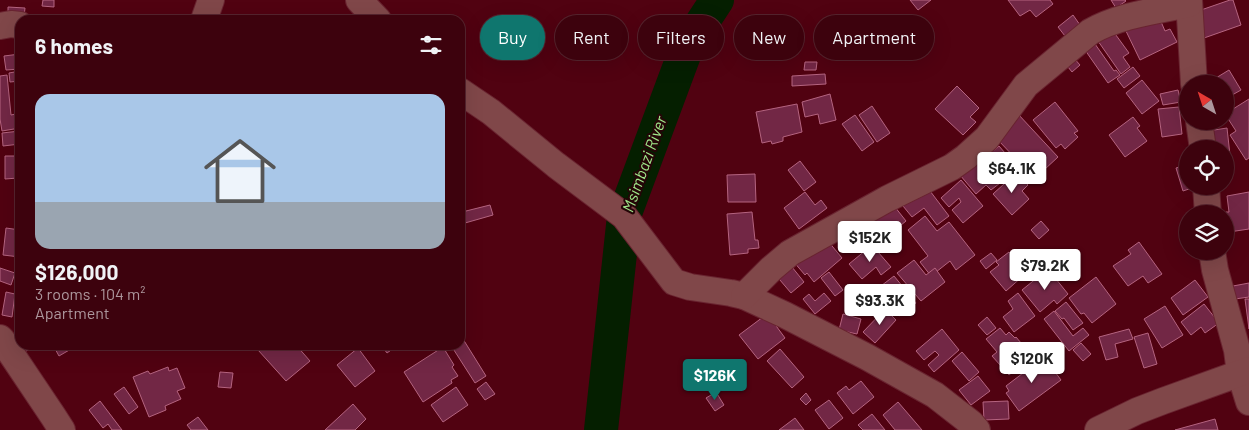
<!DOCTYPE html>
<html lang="en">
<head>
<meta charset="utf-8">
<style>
  body { margin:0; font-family:Barlow,sans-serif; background:#48101b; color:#f1f3f6; height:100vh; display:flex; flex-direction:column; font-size:19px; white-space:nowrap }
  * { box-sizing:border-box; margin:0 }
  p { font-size:16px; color:#ad979d }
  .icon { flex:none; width:28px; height:28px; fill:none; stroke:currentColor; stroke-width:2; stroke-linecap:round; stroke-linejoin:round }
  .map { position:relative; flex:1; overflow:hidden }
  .drawer { position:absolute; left:15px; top:15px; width:450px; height:335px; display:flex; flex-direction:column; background:#3d020d; border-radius:15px; box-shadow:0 5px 20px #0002,0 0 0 1px #56242e }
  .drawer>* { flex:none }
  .banner { position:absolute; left:480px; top:15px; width:475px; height:45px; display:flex; gap:10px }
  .needle { width:32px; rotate:321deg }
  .buttons { position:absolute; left:1179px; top:75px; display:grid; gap:10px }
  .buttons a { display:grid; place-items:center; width:55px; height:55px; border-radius:50%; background:#3d020d; box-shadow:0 5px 20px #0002,0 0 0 1px #56242e; font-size:25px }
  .price { position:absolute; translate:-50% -42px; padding:0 11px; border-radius:5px; background:#fff; color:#222; font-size:16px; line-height:32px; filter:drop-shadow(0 1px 2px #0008) }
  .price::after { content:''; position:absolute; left:50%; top:30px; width:15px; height:11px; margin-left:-8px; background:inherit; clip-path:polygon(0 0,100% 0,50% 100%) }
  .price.active { background:#0f766e; color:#fff }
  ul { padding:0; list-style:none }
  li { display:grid; align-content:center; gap:10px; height:265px; padding:0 20px }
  li span { display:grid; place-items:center; height:155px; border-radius:15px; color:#555 }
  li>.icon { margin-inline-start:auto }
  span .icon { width:90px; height:90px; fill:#fffc; stroke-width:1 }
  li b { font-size:21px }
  h2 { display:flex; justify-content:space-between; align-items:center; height:60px; padding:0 20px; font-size:21px }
  .pill { padding:0 18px; border-radius:22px; background:#3d020d; box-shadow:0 5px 20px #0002,0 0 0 1px #56242e; font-size:18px; line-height:45px }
  .pill.active { background:#0f766e; color:#fff }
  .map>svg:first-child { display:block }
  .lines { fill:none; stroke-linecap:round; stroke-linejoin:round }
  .river { stroke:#051f00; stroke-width:34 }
  .building { fill:#722745; stroke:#b56480 }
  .minor-casing { stroke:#692430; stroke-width:28 }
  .minor { stroke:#804749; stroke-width:26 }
  .labels { text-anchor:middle; stroke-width:4; stroke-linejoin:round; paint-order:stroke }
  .water-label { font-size:16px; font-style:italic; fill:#a0e88b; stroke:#240507 }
</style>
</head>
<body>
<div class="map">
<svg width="1249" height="430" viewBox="0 0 1249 430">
  <rect width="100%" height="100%" fill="#510211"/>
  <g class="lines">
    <path class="river" d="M601,430L624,216L688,44L717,0"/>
  </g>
  <g class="building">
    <path d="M43,0H54V7L42,6Z"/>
    <path d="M910,0H931L918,10Z"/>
    <path d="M1008,0H1050L1053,4L1036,17L1030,10L1020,16Z"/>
    <path d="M1111,0H1125L1126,1L1116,8Z"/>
    <path d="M1230,0H1233L1241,25L1204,38L1198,19L1201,10Z"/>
    <path d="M8,7L25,8L24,17L8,16Z"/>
    <path d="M1073,15L1080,25L1065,36L1058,27Z"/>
    <path d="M1159,17L1165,31L1170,29L1177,42L1140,60L1125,29Z"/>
    <path d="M1113,31L1129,53L1123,57L1130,67L1121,74L1098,41Z"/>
    <path d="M1095,44L1114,71L1116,70L1120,75L1108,83L1085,50Z"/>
    <path d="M20,54V69L6,70L4,56Z"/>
    <path d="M1072,56L1080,65L1072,72L1064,62Z"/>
    <path d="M805,62H817L816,70H804Z"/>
    <path d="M1133,67L1140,76L1124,88L1117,79Z"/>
    <path d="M1229,70L1241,90L1225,99V84H1206Z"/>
    <path d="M20,71V81L10,82L9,73Z"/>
    <path d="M825,74L826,84L792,86V76Z"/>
    <path d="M7,75L11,115L20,113V128L2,131L0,119V76Z"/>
    <path d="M1142,80L1159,101L1142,114L1126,93Z"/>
    <path d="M957,86L979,108L970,117L976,122L963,135L935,109Z"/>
    <path d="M1178,90L1181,102L1163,105L1160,94Z"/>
    <path d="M830,94L836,120L820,124L818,114L805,117L802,102Z"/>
    <path d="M1249,99V158L1246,160L1230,135L1236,131L1225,114Z"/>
    <path d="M1055,102L1078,131L1074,133L1078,137L1065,149L1061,144L1056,148L1033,120Z"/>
    <path d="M797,104L802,132L783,137V141L772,144L771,141L762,143L756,112Z"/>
    <path d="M872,106L890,133L877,142L859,115Z"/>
    <path d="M1179,107L1182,134L1162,137L1158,109Z"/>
    <path d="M1018,114L1058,157L1044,170L1035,161L1032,164L1024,155L1018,161L998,140Z"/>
    <path d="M855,115L874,142L862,151L842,124Z"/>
    <path d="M1133,117L1140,126L1137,128L1147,141L1125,157L1109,135Z"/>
    <path d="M1227,128L1231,164L1225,165V149H1210L1208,131Z"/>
    <path d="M20,131V144L3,146L2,133Z"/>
    <path d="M999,146L1017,167L1006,176L1002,172L998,175L1000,177L998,180L1000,183L991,190L986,185L976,194L960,175L971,169Z"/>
    <path d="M5,156H17L18,178L5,179Z"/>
    <path d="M800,161L816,182L804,191L788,170Z"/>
    <path d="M1186,165L1188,169V186H1198L1183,191L1176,168Z"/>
    <path d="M1016,173L1028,185L1022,191L1029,199L1012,215L993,194Z"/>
    <path d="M755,174L756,202H728L727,175Z"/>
    <path d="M961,180L983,206L963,223L952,210L961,202L959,198L949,207L941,198Z"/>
    <path d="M927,187L949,216L937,225L924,208L912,217L903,206Z"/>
    <path d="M805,192L815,205L821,200L827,208L799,229L784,208Z"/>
    <path d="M1249,192V229L1229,232L1226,212H1229L1227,196Z"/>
    <path d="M891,202L906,221L895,230L897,233L878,248L863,228L880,215Z"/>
    <path d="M490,205L493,215L465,223L462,212Z"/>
    <path d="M752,212L755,240H758L759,248L748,249V253L730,255L727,214Z"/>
    <path d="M925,216L937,231L949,222L975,255L956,270L950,261L931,276L920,262L928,256L908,230Z"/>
    <path d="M1041,221L1049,230L1039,239L1031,230Z"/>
    <path d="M6,228L20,230V257L3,255Z"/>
    <path d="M823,235L842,258L814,282L807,273L805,275L793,261Z"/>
    <path d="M1139,242L1162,274L1148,283L1143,276L1128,286L1113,266L1131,254L1128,250Z"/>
    <path d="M872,245L891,267L881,275L876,267L862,279L849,264Z"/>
    <path d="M1009,252L1022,268L1019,270L1023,276L1006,291L990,272L999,265L996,262Z"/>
    <path d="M991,253L997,260L986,269L980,261Z"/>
    <path d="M914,260L926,275L935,268L945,282L921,301L897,273Z"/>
    <path d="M788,262L804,282L791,293L774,273Z"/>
    <path d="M0,268L15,273L11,285L0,281Z"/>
    <path d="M1048,269L1068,294L1057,304L1054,300L1040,312L1022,290Z"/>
    <path d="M829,272L843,290L835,296L821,278Z"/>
    <path d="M894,276L916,303L899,316L877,289Z"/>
    <path d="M1096,277L1116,304L1092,323L1084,313L1081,314L1069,298Z"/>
    <path d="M1195,280L1208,297L1183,315L1171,298Z"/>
    <path d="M1249,283V297L1235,299L1233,286Z"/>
    <path d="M6,292L15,294L12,317L2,315Z"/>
    <path d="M824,293L831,301L815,314L803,299L809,294L815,301Z"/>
    <path d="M1018,293L1035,316L1014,332L1003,317L1013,309L1008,301Z"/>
    <path d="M1245,299H1249V329Z"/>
    <path d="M1066,302L1083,323L1073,330L1064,318L1062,319L1055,311Z"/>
    <path d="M1204,304L1219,323L1205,333L1201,327L1191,335L1181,322Z"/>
    <path d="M1165,306L1183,335L1162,348L1144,319Z"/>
    <path d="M885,309L896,320L875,343L863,332Z"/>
    <path d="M771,311L774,323L785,338L758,359L739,335Z"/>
    <path d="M1054,311L1073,336L1083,328L1089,335L1069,351L1044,319Z"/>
    <path d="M843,314L861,319L857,334L839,330Z"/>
    <path d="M987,317L996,328L987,335L978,325Z"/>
    <path d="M1000,328L1006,335L1009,332L1015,338L1016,337L1032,356L1009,375L992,356L997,352L986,339Z"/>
    <path d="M942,329L959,350L934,372L928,365L939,355L935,351L924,360L916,351Z"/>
    <path d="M1129,329L1133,339L1115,344L1118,357L1106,360L1099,337Z"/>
    <path d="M1148,333L1157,364L1144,368L1134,337Z"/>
    <path d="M20,338V345H37L19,355L12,342Z"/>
    <path d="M463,339L486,376L475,383L452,347L454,345H460V341Z"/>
    <path d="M1081,343L1091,354L1083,361L1073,350Z"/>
    <path d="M53,345H69L71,349L59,356Z"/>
    <path d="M263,345H296L310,361L286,381L258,350Z"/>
    <path d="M381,345H398L387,353Z"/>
    <path d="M443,347L454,365L452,367L458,376L451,380L452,383L423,402L404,372Z"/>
    <path d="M358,348L375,371L355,387L337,365Z"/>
    <path d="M780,349L804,377L792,388L767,361Z"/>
    <path d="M962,352L979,372L969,381L952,361Z"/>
    <path d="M1044,357L1061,380L1019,411L1006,393L1009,391L1006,386Z"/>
    <path d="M168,367L169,371L177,368L185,388L177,391L181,399L165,406L166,410L149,417L133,377L148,371L150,374Z"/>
    <path d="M220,372L233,373L231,388L218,387Z"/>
    <path d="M978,376L990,391L971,405L959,390Z"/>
    <path d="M861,381L874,397L853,414L837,393L846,386L849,390Z"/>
    <path d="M486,382L495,394L485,400L477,389Z"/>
    <path d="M124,387L138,407L129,414L114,394Z"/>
    <path d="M456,387L468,405L443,422L431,405Z"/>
    <path d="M716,392L724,405L715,411L706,398Z"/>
    <path d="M806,393L811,400L806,405L800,399Z"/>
    <path d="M829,400L843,418L829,429L815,410Z"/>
    <path d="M100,401L122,430H112L108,424L103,428L89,410Z"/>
    <path d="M1008,401L1009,419L984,420L983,402Z"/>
    <path d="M898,402L922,430H895L883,415Z"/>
    <path d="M353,404L366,419L355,430H325Z"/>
    <path d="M872,414L885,430H863L858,425Z"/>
    <path d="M198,417L208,430H191L187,425Z"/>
    <path d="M795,418L804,430H779Z"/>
    <path d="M1215,419L1218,430H1175Z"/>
  </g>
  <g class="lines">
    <defs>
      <g id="minor">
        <path d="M359,0L378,20"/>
        <path d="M1189,0L1194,84"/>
        <path d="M204,20L211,0"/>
        <path d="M0,26L11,24L20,25"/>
        <path d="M460,91L491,112L556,165L624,216L674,282L690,287L731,293L744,296L785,315L867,357L935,395L971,423L977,430"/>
        <path d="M1199,121L1203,149"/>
        <path d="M1206,186L1208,214"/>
        <path d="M1212,251L1215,270L1237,350L1240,373L1249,402"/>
        <path d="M744,296L771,269L790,253L887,199L952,167L966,157L987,138L1026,85L1090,32C1120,15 1156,11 1189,4"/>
        <path d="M0,338L2,340L53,416L62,430"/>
        <path d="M1098,430L1137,411L1163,401L1249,370"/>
      </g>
    </defs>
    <use href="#minor" class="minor-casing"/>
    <use href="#minor" class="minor"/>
  </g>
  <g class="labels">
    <g class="water-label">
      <text transform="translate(644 164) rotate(-70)" y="6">Msimbazi River</text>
    </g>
  </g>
</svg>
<div class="buttons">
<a><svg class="needle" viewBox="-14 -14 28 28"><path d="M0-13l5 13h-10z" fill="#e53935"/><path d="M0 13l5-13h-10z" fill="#ad979d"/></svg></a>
<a><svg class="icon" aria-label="locate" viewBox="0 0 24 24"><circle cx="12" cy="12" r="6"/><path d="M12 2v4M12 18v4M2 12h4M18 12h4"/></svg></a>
<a><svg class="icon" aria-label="layers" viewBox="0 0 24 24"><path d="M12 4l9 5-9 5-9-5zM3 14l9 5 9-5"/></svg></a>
</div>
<b class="price" style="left:1012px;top:194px">$64.1K</b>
<b class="price" style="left:870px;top:263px">$152K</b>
<b class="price" style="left:1045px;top:291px">$79.2K</b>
<b class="price" style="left:880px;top:326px">$93.3K</b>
<b class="price" style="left:1032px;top:384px">$120K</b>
<b class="price active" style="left:715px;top:401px">$126K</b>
<div class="banner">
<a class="pill active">Buy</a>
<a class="pill">Rent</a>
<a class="pill">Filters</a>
<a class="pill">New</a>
<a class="pill">Apartment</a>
</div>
<section class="drawer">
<h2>6 homes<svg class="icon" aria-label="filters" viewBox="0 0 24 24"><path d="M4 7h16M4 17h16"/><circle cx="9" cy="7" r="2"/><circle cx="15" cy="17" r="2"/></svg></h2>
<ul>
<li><span style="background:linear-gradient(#a9c7e8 70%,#9aa5b1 0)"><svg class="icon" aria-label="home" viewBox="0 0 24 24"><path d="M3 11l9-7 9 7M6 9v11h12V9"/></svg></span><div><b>$126,000</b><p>3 rooms · 104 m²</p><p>Apartment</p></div></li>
</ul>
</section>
</div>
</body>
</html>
